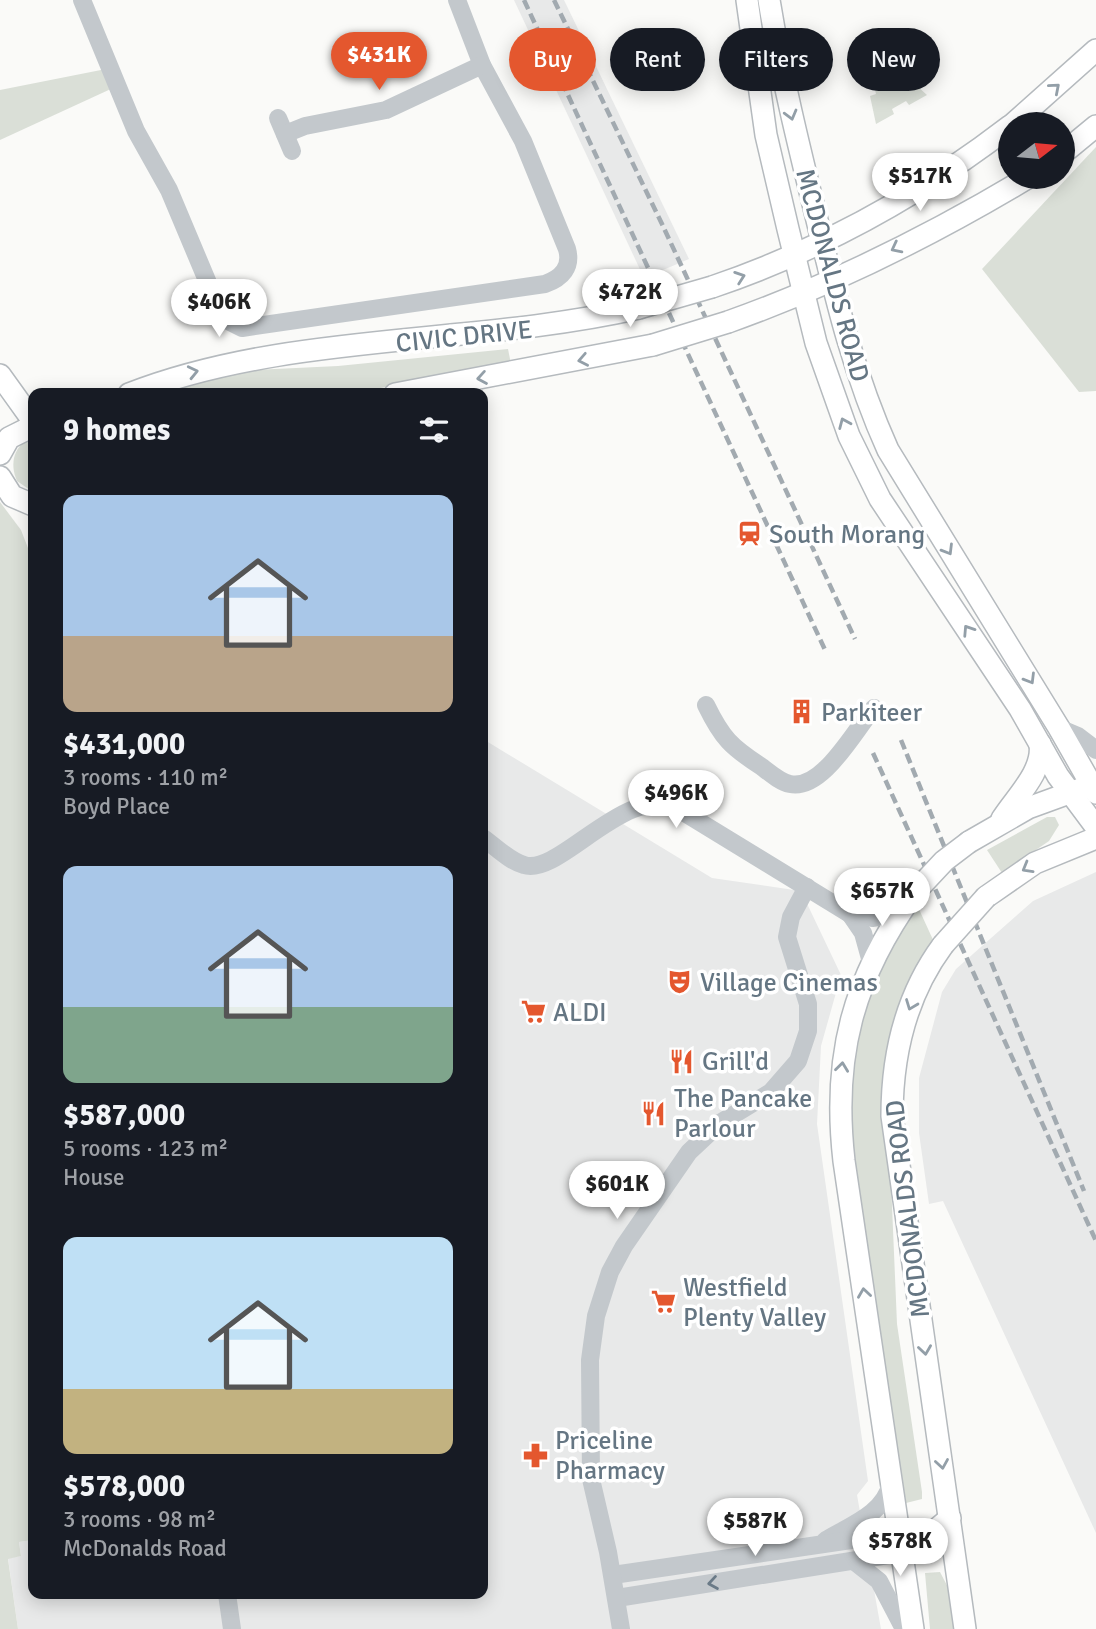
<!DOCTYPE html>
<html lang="en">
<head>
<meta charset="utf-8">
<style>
  body { margin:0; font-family:Signika,sans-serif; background:#20242c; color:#f1f3f6; height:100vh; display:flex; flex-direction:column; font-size:26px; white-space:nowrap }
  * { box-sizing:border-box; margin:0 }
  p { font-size:23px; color:#9ea1a6 }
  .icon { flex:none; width:38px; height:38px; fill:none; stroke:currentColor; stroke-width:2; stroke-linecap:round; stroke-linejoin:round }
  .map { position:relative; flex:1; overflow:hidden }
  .drawer { position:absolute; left:28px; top:388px; width:460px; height:1211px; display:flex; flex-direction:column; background:#171b24; border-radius:14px; box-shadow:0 4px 18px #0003 }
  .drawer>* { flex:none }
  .guide { position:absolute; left:509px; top:28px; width:481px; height:63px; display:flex; gap:14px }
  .needle { width:46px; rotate:74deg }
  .buttons { position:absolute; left:998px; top:112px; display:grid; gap:14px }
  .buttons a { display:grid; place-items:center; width:77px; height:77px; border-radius:50%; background:#171b24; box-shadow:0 4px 18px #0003; font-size:35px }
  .price { position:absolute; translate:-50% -60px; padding:0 16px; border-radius:24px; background:#fff; color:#222; font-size:23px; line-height:46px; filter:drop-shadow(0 2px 4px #0008) }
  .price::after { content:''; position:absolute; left:50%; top:42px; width:21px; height:16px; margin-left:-10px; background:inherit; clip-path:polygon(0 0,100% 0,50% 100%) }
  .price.on { background:#e4572e; color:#fff }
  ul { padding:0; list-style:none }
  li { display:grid; align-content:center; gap:14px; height:371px; padding:0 35px }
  li span { display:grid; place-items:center; height:217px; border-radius:14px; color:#555 }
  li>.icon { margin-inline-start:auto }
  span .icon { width:126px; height:126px; fill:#fffc; stroke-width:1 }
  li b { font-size:30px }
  h2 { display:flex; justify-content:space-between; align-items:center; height:84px; padding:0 35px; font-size:30px }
  .pill { padding:0 24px; border-radius:32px; background:#171b24; box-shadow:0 4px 18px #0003; font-size:24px; line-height:63px }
  .pill.on { background:#e4572e; color:#fff }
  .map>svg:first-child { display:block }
  .built { fill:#e8e9e9 }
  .green { fill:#dadfd7 }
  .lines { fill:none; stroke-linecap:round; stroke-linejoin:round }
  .major-casing { stroke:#b5babe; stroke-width:24 }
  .minor { stroke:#c3c8cc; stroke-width:18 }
  .major { stroke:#fff; stroke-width:21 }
  .rail { stroke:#a2aab0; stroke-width:4.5; stroke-dasharray:10 5; stroke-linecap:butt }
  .major-bridge-casing { stroke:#b5babe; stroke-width:24; stroke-linecap:butt }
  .major-bridge { stroke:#fff; stroke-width:21 }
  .oneway { stroke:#939fa8 }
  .oneway2 { stroke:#6a7a87 }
  .labels { text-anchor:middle; stroke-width:7; stroke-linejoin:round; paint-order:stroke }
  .street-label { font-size:26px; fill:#657683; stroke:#fff }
  .poi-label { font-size:26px; fill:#657683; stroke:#fff; text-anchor:start }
</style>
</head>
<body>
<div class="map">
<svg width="1096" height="1629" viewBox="0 0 1096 1629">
  <rect width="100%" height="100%" fill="#fafaf8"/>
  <g class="built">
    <path d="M514,0H564L689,259L644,278Z"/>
    <path d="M483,739L712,878L801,891L841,975L821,1046L817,1124L868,1481L857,1495L881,1629H18L8,1558L21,1556L19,1542L33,1540V1594H483Z"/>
    <path d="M1096,872V1533L943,1201L929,1204L919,1133V1078L942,992L956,969L1033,901Z"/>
  </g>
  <g class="green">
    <path d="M875,46L893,63L890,68L902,80L906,76L927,95L909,105L906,101L892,109L894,114L876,124L870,96L876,94L872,77L867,78L862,53Z"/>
    <path d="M106,69L113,88L0,140V90Z"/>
    <path d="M1096,147V391L1079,392L982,269Z"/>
    <path d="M508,349L511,364L348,394H152L236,371L338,366Z"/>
    <path d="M33,438V492L17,481C9,463 14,444 33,438Z"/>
    <path d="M0,502L21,530L33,561V1540L19,1542L21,1556L8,1559L18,1629H0Z"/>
    <path d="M1047,817H1055L1059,825L1049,841L1002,873L987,850Z"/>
    <path d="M918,907L934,942L914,977L891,1182L897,1324L922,1492V1499L906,1503L850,1145L851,1061L869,990L902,927Z"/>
    <path d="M940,1572L952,1595L958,1629H930L925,1573Z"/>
  </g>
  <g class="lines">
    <defs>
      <g id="major">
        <path d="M747,0L766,135L788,229L816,343L849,436L880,499L1020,709L1058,776L1096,827"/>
        <path d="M769,0C781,74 799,147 817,220C836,299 854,375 888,450L1059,728L1096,793"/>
        <path d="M1013,124L1096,50"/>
        <path d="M1062,154L1096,126"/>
        <path d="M712,287C821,250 919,196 1010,126"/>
        <path d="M728,322C832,285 934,234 1029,177"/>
        <path d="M0,375L33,421"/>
        <path d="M129,394C288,332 472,346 639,308"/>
        <path d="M395,394L653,345"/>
        <path d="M0,454L9,438L33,426"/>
        <path d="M0,477L12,496L33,505"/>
        <path d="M1002,819C1016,797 1044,771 1040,744"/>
        <path d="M969,842L1028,808L1083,788"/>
        <path d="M986,897L1035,863L1096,838"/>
        <path d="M943,945C906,995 892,1055 892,1116L965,1629"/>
        <path d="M901,1553L918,1545L950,1518"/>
        <path d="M913,1629L844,1161C832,1056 853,978 914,893"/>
      </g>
    </defs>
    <use href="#major" class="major-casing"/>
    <g class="minor">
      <path d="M82,0L136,131L169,190L219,309L228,321L242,328L545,284C562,278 572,267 567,249L523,141L482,65L457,0"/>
      <path d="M278,118L292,151"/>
      <path d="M285,134L305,126L386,110L482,65"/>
      <path d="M706,705C722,738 731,747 762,767C770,773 780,782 790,784C823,791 855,729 874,708"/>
      <path d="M1059,728L1078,736L1096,750"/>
      <path d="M483,838C495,846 509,861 524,865C560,877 628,779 680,810L850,914L872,918L898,914"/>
      <path d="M850,914L863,933L871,962"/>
      <path d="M826,1540C851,1525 884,1514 891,1483"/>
      <path d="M855,1562L879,1581L904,1629"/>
      <path d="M613,1575L899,1533"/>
      <path d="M227,1594L232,1629"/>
      <path d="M617,1598L901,1553"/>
      <path d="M621,1629L608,1552L591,1479L590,1360L596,1316L610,1272L624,1246L689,1152L720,1123L771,1092L798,1061L808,1031V1004L787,937L791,917L807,887"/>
    </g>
    <use href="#major" class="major"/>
    <g class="rail">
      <path d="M524,0L826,652"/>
      <path d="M554,0L662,224L855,639"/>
      <path d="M901,740L1084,1191"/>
      <path d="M873,753L1096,1241"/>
    </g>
    <defs>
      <g id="major-bridge">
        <path d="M639,308L712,287"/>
        <path d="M653,345L728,322"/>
        <path d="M914,893L944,861L969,842"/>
        <path d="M943,945L986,897"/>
      </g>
    </defs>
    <use href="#major-bridge" class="major-bridge-casing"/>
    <use href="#major-bridge" class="major-bridge"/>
  </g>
  <defs><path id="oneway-chevron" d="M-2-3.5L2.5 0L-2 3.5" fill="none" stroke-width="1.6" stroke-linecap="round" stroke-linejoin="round" transform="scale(1.75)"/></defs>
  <g class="oneway">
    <use href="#oneway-chevron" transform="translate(1055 88) rotate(-41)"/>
    <use href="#oneway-chevron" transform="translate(791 115) rotate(75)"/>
    <use href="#oneway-chevron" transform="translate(896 248) rotate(153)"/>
    <use href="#oneway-chevron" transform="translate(740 277) rotate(-19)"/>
    <use href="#oneway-chevron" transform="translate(583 360) rotate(169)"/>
    <use href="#oneway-chevron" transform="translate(193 372) rotate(-13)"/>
    <use href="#oneway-chevron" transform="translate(482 378) rotate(170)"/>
    <use href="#oneway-chevron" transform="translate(844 423) rotate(-113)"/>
    <use href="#oneway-chevron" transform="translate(948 550) rotate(59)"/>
    <use href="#oneway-chevron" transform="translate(968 630) rotate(-123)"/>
    <use href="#oneway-chevron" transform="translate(1030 679) rotate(59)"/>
    <use href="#oneway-chevron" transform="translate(1027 868) rotate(150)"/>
    <use href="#oneway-chevron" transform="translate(911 1005) rotate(111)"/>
    <use href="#oneway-chevron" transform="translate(842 1067) rotate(-83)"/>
    <use href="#oneway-chevron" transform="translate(864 1293) rotate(-98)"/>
    <use href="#oneway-chevron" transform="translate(925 1350) rotate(82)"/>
    <use href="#oneway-chevron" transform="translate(942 1464) rotate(81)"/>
  </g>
  <use class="oneway2" href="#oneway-chevron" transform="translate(713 1583) rotate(171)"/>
  <defs>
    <symbol id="station-bare" viewBox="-9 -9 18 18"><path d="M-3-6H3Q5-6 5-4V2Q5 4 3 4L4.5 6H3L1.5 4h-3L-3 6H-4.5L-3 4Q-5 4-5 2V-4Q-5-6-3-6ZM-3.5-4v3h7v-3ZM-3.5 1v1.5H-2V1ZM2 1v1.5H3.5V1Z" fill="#e4572e" stroke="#fff" stroke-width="2.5" paint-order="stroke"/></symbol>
    <symbol id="building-bare" viewBox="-9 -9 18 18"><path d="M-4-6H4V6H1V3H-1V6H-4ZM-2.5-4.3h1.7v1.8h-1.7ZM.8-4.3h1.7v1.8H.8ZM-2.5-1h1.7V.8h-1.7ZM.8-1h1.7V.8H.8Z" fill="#e4572e" stroke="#fff" stroke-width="2.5" paint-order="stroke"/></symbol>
    <symbol id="theatre-bare" viewBox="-9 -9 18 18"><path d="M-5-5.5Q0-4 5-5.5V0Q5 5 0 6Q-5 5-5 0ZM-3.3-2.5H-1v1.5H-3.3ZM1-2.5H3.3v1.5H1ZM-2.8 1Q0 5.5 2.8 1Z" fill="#e4572e" stroke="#fff" stroke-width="2.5" paint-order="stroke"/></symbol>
    <symbol id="supermarket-bare" viewBox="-9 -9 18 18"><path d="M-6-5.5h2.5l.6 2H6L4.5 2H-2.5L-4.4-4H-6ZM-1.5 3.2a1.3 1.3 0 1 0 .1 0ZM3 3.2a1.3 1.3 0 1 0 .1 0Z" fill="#e4572e" stroke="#fff" stroke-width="2.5" paint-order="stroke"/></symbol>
    <symbol id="restaurant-bare" viewBox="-9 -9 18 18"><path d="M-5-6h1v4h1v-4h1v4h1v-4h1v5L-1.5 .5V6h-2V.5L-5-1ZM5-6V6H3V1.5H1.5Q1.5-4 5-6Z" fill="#e4572e" stroke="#fff" stroke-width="2.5" paint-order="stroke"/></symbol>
    <symbol id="pharmacy-bare" viewBox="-9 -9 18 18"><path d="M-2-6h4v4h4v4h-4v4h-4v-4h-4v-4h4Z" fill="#e4572e" stroke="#fff" stroke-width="2.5" paint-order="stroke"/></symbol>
  </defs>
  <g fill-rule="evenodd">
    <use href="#station-bare" x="732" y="516" width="35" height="35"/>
    <use href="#building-bare" x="784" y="694" width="35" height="35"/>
    <use href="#theatre-bare" x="662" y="964" width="35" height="35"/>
    <use href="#supermarket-bare" x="516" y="994" width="35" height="35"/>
    <use href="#restaurant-bare" x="664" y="1044" width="35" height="35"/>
    <use href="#restaurant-bare" x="636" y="1096" width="35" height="35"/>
    <use href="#supermarket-bare" x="646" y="1284" width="35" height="35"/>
    <use href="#pharmacy-bare" x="518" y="1438" width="35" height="35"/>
  </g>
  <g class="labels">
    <g class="street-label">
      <text transform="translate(833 275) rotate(75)" y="9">MCDONALDS ROAD</text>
      <text transform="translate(464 336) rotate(-6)" y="9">CIVIC DRIVE</text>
      <text transform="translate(907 1209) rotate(-97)" y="9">MCDONALDS ROAD</text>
    </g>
    <g class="poi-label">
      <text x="769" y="543">South Morang</text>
      <text x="821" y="721">Parkiteer</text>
      <text x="700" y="991">Village Cinemas</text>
      <text x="553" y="1021">ALDI</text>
      <text x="702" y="1070">Grill'd</text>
      <text x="674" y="1107">The Pancake<tspan x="674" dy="30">Parlour</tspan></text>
      <text x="683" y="1296">Westfield<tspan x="683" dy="30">Plenty Valley</tspan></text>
      <text x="555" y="1449">Priceline<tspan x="555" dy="30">Pharmacy</tspan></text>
    </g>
  </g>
</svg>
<div class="buttons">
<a><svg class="needle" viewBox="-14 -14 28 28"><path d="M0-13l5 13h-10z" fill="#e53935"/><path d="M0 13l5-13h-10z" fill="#9ea1a6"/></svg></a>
</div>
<b class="price on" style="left:379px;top:92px">$431K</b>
<b class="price" style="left:920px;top:213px">$517K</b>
<b class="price" style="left:630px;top:329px">$472K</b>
<b class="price" style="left:219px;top:339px">$406K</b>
<b class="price" style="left:676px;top:830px">$496K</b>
<b class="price" style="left:882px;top:928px">$657K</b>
<b class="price" style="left:617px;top:1221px">$601K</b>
<b class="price" style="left:755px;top:1558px">$587K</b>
<b class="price" style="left:900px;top:1578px">$578K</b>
<div class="guide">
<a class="pill on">Buy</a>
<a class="pill">Rent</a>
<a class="pill">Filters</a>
<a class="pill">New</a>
</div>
<section class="drawer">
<h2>9 homes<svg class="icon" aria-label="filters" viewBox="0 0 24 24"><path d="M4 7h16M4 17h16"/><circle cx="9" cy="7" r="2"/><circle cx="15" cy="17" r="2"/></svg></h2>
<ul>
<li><span style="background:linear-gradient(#a9c7e8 65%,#b9a48a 0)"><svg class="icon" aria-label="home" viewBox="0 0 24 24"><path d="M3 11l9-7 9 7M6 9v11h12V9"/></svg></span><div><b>$431,000</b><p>3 rooms · 110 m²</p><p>Boyd Place</p></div></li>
<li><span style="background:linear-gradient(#a9c7e8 65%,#7fa58c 0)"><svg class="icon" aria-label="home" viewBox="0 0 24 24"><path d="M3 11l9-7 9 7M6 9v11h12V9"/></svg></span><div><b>$587,000</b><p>5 rooms · 123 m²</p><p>House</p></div></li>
<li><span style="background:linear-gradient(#bfe0f5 70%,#c2b280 0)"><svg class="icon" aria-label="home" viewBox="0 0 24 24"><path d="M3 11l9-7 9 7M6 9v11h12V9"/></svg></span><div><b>$578,000</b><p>3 rooms · 98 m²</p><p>McDonalds Road</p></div></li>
</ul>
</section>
</div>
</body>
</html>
